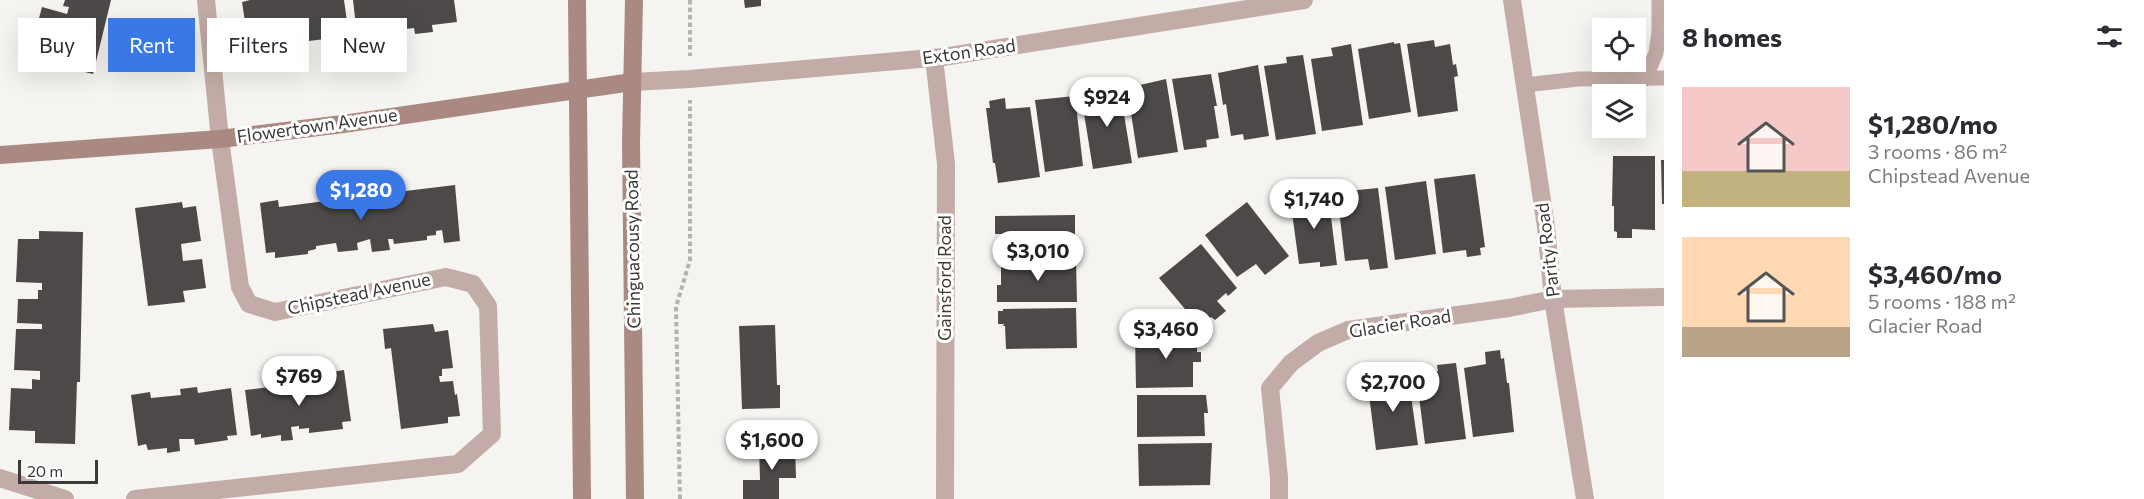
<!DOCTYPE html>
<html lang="en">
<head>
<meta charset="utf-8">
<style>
  body { margin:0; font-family:Commissioner,sans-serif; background:#f7f7f7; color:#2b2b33; height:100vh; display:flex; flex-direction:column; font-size:22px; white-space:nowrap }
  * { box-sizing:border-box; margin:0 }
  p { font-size:20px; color:#7c7c81 }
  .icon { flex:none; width:33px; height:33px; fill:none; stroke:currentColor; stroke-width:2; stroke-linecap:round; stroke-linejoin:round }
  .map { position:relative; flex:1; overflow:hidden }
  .side { display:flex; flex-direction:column; background:#fff; width:480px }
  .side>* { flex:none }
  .banner { position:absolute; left:18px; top:18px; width:570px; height:54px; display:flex; gap:12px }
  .tools { position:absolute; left:1592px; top:18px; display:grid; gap:12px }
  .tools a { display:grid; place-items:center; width:54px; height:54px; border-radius:0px; background:#fff; box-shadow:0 6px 24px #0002; font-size:30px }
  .scale { position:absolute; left:18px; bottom:15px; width:80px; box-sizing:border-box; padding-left:6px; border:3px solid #3b3a39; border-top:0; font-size:16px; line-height:21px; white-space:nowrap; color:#3b3a39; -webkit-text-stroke:4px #fff; paint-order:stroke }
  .price { position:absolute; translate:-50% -51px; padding:0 14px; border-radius:21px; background:#fff; color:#222; font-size:20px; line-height:39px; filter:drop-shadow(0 2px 3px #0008) }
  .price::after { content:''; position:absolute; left:50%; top:36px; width:18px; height:14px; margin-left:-9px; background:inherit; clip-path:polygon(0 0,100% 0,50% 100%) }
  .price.current { background:#3879e7; color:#fff }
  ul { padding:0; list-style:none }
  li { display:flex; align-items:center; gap:18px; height:150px; padding:0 18px }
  li span { display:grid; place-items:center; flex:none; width:168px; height:120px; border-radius:0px; color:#555 }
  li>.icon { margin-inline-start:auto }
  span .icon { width:72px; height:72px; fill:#fffc; stroke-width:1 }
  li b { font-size:26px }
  h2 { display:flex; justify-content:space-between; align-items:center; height:72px; padding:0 18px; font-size:26px }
  .tag { padding:0 21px; border-radius:0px; background:#fff; box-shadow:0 6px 24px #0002; font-size:21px; line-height:54px }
  .tag.current { background:#3879e7; color:#fff }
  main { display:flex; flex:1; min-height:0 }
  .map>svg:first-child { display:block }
  .building { fill:#4d4949 }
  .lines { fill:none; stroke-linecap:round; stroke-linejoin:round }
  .path { stroke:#b3b2b0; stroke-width:4; stroke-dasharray:4.5 3; stroke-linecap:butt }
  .lane { stroke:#c3aca7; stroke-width:15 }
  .street { stroke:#c3aca7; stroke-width:18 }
  .secondary { stroke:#aa8982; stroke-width:18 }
  .labels { text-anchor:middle; stroke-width:6; stroke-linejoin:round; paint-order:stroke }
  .street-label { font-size:18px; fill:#3b3a39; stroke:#fff }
</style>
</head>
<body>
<main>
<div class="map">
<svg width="1664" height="499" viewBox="0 0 1664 499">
  <rect width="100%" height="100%" fill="#f5f4f0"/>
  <g class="building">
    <path d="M65,0H111L93,74L53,64L56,54L31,48L42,7L67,14L69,7L63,6Z"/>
    <path d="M250,0H344L349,36L301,42V48L284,50L283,43L249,48L242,2Z"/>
    <path d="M353,0H454L457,22L432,25L433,32L415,34L414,28L357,35Z"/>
    <path d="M744,0H761V6L745,8Z"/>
    <path d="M1434,40L1435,47L1450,44L1453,65L1456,64L1458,76L1454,77L1458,111L1418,117L1407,44Z"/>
    <path d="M1394,42V44L1400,43L1411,112L1369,119L1358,49Z"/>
    <path d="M1351,44L1363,125L1322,131L1311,59L1333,56L1331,48Z"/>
    <path d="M1303,55L1316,134L1276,140L1264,66L1287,63L1286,57Z"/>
    <path d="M1258,65L1269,136L1244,140L1243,134L1231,136L1226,104L1223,105L1218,73Z"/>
    <path d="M1211,74L1217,106H1214L1219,138L1206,140L1207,147L1184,150L1172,79Z"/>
    <path d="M1166,79L1178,152L1138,158L1127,88Z"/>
    <path d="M1119,84L1132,163L1093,169L1081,95L1103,92V87Z"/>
    <path d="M1075,96L1083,166L1045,172L1035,100Z"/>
    <path d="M1005,98L1006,109L1030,107L1040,177L998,183L995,163H993L986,108H990L989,101Z"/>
    <path d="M1613,156H1655V230L1632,229V238H1617V232L1614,231V206H1612Z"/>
    <path d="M1661,160H1664V204H1662Z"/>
    <path d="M1475,174L1485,247L1480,248L1481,255L1467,257L1466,250L1443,253L1434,179Z"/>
    <path d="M1426,181L1436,254L1395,260L1385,187Z"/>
    <path d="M397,185V192L455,185L460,241L444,243L442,230L436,231V235L427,236V240L394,244L393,239H388L390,250L372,252L370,239L357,243L358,250L338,252L336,243L316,246V249L308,251V254L275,258V252L266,253L260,203L278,200L279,207L341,199L340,193L358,191L359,197L380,194L379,188Z"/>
    <path d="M1378,188L1388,268L1370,270L1368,259L1345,261L1337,192Z"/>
    <path d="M1328,193L1337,265L1320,267V262L1299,264L1290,198Z"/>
    <path d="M182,202L183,208L196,206L201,241L181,244L183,261L202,259L206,288L183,291L185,302L148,306L135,208Z"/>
    <path d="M1247,202L1289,256L1265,275L1256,264L1237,277L1205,235Z"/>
    <path d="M1075,215V255L1001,256V234H995V216Z"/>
    <path d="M39,231L83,232L80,382H77L75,444L35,443V431L9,430L11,388L32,389V379L40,380V371L14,370L16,329H42V324L17,323L18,299H38V290H42V283L16,282L18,239H39Z"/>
    <path d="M1201,244L1237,288L1228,296L1226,293L1217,301L1226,311L1215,320L1211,317L1200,327L1159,278Z"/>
    <path d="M1076,261L1077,302H997V285H1001V262Z"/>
    <path d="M1076,308L1077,348L1006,349L1005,326H1003L1004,324H998V311H1003V309Z"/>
    <path d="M433,324L435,332L448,330L453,368L442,369V376H439L440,382L453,381L455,395L457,394L460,416L448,417V423L401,429L391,348L385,349L383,329Z"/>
    <path d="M775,325L777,385H780V408L742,409L739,326Z"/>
    <path d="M1197,334V352H1201V362H1193V387L1136,388L1135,335Z"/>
    <path d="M1500,350L1501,359L1504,358L1507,383H1509L1514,432L1473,437L1464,368L1486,364L1485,352Z"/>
    <path d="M1456,363L1466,439L1425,444L1416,373L1438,371L1437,365Z"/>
    <path d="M344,370L351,421L342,422L343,429L309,433V428L299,429V426L291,427L293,440L281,441V435L261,438V434L251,436L245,390L326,380L325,373Z"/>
    <path d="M1408,375L1418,445L1376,450L1368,387L1375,386L1374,379Z"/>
    <path d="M197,387L198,393L231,388L237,435L227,436L228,440L195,445L194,439H179L180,451L167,453V448L148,450L146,444L138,446L131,395L150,392L151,398L181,395L180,389Z"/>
    <path d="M1137,395H1206L1208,413H1204L1205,436L1137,437Z"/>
    <path d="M1212,443L1210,485L1139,486L1138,444Z"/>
    <path d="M759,444H795L796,478H779V499H743V480H760Z"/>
  </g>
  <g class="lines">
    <g class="path">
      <path d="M690,0V56"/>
      <path d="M680,499L676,307L690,260V100"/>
    </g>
    <g class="lane">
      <path d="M1645,79L1656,53L1659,31V0"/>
      <path d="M1525,85L1578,79L1664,78"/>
    </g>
    <g class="street">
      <path d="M1512,0L1546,227L1553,299L1585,499"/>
      <path d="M934,58L946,164L945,499"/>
      <path d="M632,82L690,79L943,57L1304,0"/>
      <path d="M0,478L65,499"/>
      <path d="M135,499L458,464L492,434L488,306L473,284L446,277L275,312L249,304L240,287L220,139L206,0"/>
      <path d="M1279,499V478L1270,388L1291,363L1318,343L1348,330L1509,308L1553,299L1664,297"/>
    </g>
    <g class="secondary">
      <path d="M577,0L582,499"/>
      <path d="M634,0L631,143L635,499"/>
      <path d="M0,155L220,139L343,124L632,82"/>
    </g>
  </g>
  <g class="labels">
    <g class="street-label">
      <text transform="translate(969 52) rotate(-8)" y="6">Exton Road</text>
      <text transform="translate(317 126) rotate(-8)" y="6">Flowertown Avenue</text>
      <text transform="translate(633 249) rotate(-91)" y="6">Chinguacousy Road</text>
      <text transform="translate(1548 250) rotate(-97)" y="6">Parity Road</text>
      <text transform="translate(945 278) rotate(-90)" y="6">Gainsford Road</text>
      <text transform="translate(359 294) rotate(-12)" y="6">Chipstead Avenue</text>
      <text transform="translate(1400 324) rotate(-9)" y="6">Glacier Road</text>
    </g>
  </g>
</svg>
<div class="tools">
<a><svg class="icon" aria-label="locate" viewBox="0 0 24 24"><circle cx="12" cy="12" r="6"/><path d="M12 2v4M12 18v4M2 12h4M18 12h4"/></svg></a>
<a><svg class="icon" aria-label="layers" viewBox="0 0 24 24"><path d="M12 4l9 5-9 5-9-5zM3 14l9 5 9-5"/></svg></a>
</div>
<div class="scale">20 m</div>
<b class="price" style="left:1107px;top:128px">$924</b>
<b class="price current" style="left:361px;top:221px">$1,280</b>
<b class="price" style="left:1314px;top:230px">$1,740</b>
<b class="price" style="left:1038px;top:282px">$3,010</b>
<b class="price" style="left:1166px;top:360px">$3,460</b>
<b class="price" style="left:299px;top:407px">$769</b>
<b class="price" style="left:1393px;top:413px">$2,700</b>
<b class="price" style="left:772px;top:471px">$1,600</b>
<div class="banner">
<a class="tag">Buy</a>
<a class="tag current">Rent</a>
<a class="tag">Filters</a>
<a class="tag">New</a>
</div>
</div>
<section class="side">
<h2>8 homes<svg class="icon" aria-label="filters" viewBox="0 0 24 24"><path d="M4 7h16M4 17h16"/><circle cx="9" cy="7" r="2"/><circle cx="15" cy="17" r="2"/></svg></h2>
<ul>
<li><span style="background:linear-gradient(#f6c9c9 70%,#c2b280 0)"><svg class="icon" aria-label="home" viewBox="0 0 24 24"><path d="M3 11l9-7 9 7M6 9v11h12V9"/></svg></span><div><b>$1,280/mo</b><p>3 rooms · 86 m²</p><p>Chipstead Avenue</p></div></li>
<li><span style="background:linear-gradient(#ffd9b3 75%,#b9a48a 0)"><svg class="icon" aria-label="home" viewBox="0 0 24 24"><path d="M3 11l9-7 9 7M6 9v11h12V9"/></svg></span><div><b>$3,460/mo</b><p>5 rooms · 188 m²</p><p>Glacier Road</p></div></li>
</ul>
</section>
</main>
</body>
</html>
